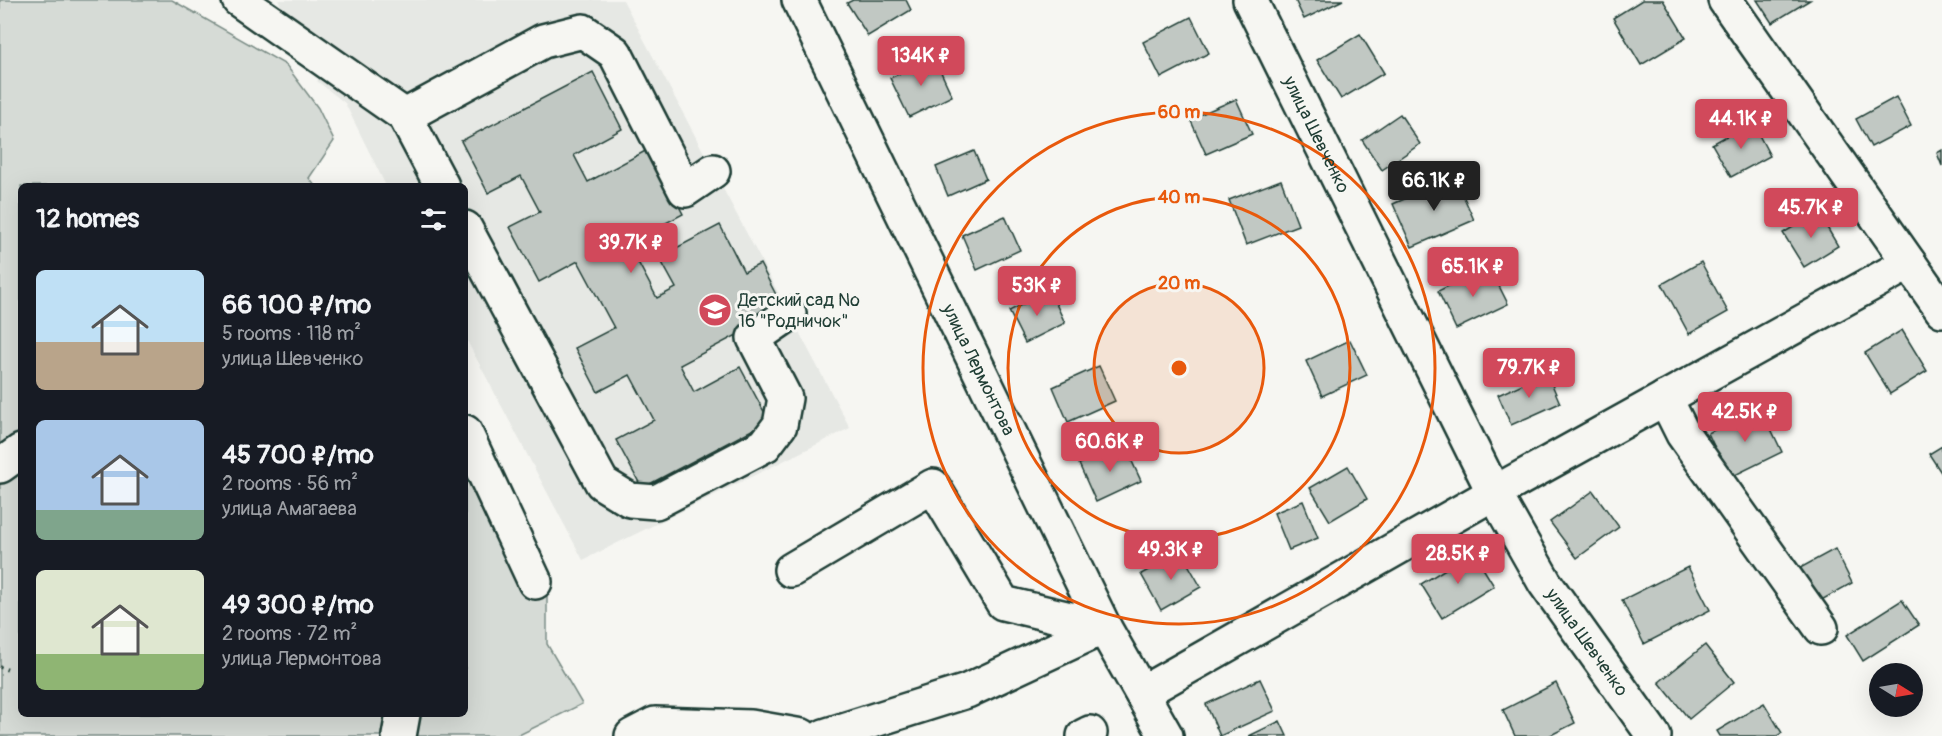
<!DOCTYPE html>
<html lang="en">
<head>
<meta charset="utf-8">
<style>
  body { margin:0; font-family:Pangolin,sans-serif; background:#242831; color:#f1f3f6; height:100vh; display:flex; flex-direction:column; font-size:22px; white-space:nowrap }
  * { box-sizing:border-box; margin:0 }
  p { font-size:20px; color:#9ea1a6 }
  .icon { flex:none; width:33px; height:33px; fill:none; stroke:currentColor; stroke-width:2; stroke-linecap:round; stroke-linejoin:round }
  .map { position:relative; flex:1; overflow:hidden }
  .panel { position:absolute; left:18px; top:183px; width:450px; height:534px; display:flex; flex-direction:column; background:#171b24; border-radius:9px; box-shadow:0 6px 24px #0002 }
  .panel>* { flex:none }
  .needle { width:39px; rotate:101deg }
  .controls { position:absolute; left:1869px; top:663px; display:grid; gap:12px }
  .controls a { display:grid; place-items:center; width:54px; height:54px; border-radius:50%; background:#171b24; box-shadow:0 6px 24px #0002; font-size:30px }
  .price { position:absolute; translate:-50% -51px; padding:0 14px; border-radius:6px; background:#d1495b; color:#fff; font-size:20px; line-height:39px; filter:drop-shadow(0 2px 3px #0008) }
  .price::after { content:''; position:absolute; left:50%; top:36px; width:18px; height:14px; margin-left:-9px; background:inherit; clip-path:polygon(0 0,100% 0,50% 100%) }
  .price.active { background:#222; color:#fff }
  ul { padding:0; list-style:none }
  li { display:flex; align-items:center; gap:18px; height:150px; padding:0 18px }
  li span { display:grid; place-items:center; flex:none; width:168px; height:120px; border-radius:9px; color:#555 }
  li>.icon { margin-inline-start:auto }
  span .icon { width:72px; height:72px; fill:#fffc; stroke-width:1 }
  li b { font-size:26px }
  h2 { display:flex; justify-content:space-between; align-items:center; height:72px; padding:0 18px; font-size:26px }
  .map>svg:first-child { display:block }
  .built { fill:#e6e8e4 }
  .grass { fill:#d6dbd6; stroke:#7a8c85; stroke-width:1.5 }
  .building { fill:#c1c8c3; stroke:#1f3d34; stroke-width:1.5 }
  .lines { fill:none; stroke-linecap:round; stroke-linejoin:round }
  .minor-casing { stroke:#1f3d34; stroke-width:38 }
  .path { stroke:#1f3d34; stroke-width:4; stroke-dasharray:1.5 4.5; stroke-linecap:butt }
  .minor { stroke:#f6f6f2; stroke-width:33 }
  .ring { fill:none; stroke:#e8590c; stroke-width:3 }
  .labels { text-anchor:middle; stroke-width:6; stroke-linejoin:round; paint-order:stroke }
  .street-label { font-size:18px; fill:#1f3d34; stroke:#f6f6f2 }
  .poi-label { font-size:18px; fill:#1f3d34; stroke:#f6f6f2; text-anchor:start }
  .centre { fill:#e8590c; stroke:#f6f6f2; stroke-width:3 }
  .ring-label { font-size:18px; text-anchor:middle; font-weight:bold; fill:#e8590c; stroke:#f6f6f2; stroke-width:6; stroke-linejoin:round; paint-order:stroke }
</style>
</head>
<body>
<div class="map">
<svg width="1942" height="736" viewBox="0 0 1942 736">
  <rect width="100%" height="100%" fill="#f6f6f2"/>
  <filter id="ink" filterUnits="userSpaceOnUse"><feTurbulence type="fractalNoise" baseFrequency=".0167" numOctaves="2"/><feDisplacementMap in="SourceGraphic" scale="12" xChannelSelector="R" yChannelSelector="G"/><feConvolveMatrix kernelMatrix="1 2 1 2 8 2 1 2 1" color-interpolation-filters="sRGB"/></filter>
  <g filter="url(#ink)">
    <path class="built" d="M278,0H623L850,428L583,560L465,337V186H386L345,103L317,81L338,55L283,9Z"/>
    <path class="grass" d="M0,0H172L286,65L318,108L334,141L309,178L315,186H21V714H465V415L547,593V644L582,704L517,736H0Z"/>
    <g class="building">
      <path d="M853,0H906L911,10L868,36L847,3Z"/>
      <path d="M1295,0H1343L1304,19Z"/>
      <path d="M1642,0H1663L1686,38L1641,65L1613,18Z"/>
      <path d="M1757,0H1810L1772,23Z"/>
      <path d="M1191,17L1209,53L1161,78L1143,42Z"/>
      <path d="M1360,34L1384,73L1341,99L1317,60Z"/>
      <path d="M934,57L952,96L909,117L890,78Z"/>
      <path d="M593,72L622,129L574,155L588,182L649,149L683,214L628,243L657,298L676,288L659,257L720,225L744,272L760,264L784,310L680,365L694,392L740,367L769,421L642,488L616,440L654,420L630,375L598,392L575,348L614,328L578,261L539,282L510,227L540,212L521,176L488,193L461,141Z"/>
      <path d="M1896,97L1911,126L1871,147L1856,119Z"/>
      <path d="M1236,99L1252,134L1206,154L1190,119Z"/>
      <path d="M1400,114L1420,144L1382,170L1362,140Z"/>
      <path d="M1752,122L1770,156L1731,177L1712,144Z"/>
      <path d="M1942,150V166L1937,153Z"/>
      <path d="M974,151L986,179L948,196L936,167Z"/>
      <path d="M1455,177L1474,220L1412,247L1393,204Z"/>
      <path d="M1281,180L1298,225L1246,245L1229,200Z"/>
      <path d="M1818,212L1838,246L1804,267L1783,233Z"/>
      <path d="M1005,216L1020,250L977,270L962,235Z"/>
      <path d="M1701,262L1728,312L1689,334L1662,284Z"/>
      <path d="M1489,266L1508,304L1456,329L1438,291Z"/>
      <path d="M1050,291L1065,323L1025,343L1009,311Z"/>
      <path d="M1902,330L1927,371L1890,394L1865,353Z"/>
      <path d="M1350,340L1367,375L1322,396L1306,361Z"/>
      <path d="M1099,366L1115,401L1068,422L1053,387Z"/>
      <path d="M1547,373L1560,403L1511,425L1498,395Z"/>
      <path d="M1761,408L1782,452L1729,478L1708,433Z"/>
      <path d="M1124,444L1141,481L1096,502L1079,464Z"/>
      <path d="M1942,446V474L1929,454Z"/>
      <path d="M1348,466L1367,499L1330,521L1310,488Z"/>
      <path d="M1593,491L1619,527L1577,558L1550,522Z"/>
      <path d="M1303,501L1318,538L1289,550L1274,513Z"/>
      <path d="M1835,549L1852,583L1818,602L1800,568Z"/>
      <path d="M1181,552L1201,587L1161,610L1141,574Z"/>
      <path d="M1473,552L1494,586L1442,618L1421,584Z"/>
      <path d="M1688,567L1710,610L1644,644L1622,600Z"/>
      <path d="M1902,600L1919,625L1863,661L1847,635Z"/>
      <path d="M1705,645L1734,682L1689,719L1659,682Z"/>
      <path d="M1260,679L1275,711L1220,736L1206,704Z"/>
      <path d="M1556,683L1575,723L1549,736H1515L1503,710Z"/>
      <path d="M1764,703L1782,733L1777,736H1720L1717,731Z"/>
      <path d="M1280,721L1287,736H1249Z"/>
    </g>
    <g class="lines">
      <defs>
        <g id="minor">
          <path d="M239,0L405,116L442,186"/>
          <path id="s1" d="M799,0L1104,627L1166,736"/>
          <path id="s2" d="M1250,0L1494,493L1545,583L1654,736"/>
          <path d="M1725,0L1942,310"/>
          <path d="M405,116L543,41L583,31L615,53L685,190L713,171"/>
          <path d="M465,228L602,483L630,500L656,502L765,445L780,425L785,398L754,338L789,314"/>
          <path d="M1665,398L1683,434L1821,628"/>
          <path d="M465,432L535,582"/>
          <path d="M0,466L21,451"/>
          <path d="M791,570L933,486L1003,603L1104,627"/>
          <path d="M1142,693L1494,493L1909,263"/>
          <path d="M399,736L403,714"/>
          <path d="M632,736L655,724L751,727L802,736"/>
          <path d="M824,736L967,691L1104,627"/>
          <path d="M1084,736L1090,733"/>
        </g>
      </defs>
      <use href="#minor" class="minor-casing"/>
      <path class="path" d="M0,667L8,670"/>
      <use href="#minor" class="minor"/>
    </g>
  </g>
  <circle cx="1179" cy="368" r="85" fill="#e8590c" fill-opacity=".12"/>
  <g class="ring">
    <circle cx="1179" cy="368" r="85"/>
    <circle cx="1179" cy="368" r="171"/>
    <circle cx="1179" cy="368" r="256"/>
  </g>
  <defs>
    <symbol id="school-disc" viewBox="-11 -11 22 22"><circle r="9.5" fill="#d1495b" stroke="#f6f6f2"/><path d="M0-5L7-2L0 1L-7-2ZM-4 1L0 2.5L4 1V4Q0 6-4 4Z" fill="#fff"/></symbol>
  </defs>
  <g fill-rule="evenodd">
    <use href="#school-disc" x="696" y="291" width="38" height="38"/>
  </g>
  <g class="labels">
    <g class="street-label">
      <text dy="6" stroke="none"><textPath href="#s2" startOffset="150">улица Шевченко</textPath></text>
      <text dy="6" stroke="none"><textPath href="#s1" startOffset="411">улица Лермонтова</textPath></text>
      <text dy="6" stroke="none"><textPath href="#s2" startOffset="726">улица Шевченко</textPath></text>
    </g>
    <g class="poi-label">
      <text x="738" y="306">Детский сад №<tspan x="738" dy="21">16 "Родничок"</tspan></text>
    </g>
  </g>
  <circle cx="1179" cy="368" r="9" class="centre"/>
  <g class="ring-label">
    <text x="1179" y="118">60 m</text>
    <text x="1179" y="203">40 m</text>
    <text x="1179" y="289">20 m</text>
  </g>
</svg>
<div class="controls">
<a><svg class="needle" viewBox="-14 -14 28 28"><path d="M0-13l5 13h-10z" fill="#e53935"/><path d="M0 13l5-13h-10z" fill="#9ea1a6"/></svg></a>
</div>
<b class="price" style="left:921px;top:87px">134K ₽</b>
<b class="price" style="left:1741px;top:150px">44.1K ₽</b>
<b class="price active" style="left:1434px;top:212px">66.1K ₽</b>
<b class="price" style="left:1811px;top:239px">45.7K ₽</b>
<b class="price" style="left:631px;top:274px">39.7K ₽</b>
<b class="price" style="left:1473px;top:298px">65.1K ₽</b>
<b class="price" style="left:1037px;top:317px">53K ₽</b>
<b class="price" style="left:1529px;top:399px">79.7K ₽</b>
<b class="price" style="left:1745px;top:443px">42.5K ₽</b>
<b class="price" style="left:1110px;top:473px">60.6K ₽</b>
<b class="price" style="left:1171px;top:581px">49.3K ₽</b>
<b class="price" style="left:1458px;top:585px">28.5K ₽</b>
<section class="panel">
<h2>12 homes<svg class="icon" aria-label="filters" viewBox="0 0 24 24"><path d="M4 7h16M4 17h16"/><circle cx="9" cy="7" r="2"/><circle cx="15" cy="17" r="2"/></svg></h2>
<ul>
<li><span style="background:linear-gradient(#bfe0f5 60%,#b9a48a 0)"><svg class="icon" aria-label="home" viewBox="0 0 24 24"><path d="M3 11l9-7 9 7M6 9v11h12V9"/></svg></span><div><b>66 100 ₽/mo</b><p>5 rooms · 118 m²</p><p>улица Шевченко</p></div></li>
<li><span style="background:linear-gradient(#a9c7e8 75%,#7fa58c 0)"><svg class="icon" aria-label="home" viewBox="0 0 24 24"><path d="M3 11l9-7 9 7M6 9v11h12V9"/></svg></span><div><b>45 700 ₽/mo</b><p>2 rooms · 56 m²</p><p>улица Амагаева</p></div></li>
<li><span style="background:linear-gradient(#dfe7d0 70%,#8fb573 0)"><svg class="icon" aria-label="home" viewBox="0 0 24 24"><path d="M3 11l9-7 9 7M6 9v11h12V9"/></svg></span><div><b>49 300 ₽/mo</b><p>2 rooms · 72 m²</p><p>улица Лермонтова</p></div></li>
</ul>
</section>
</div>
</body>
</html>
